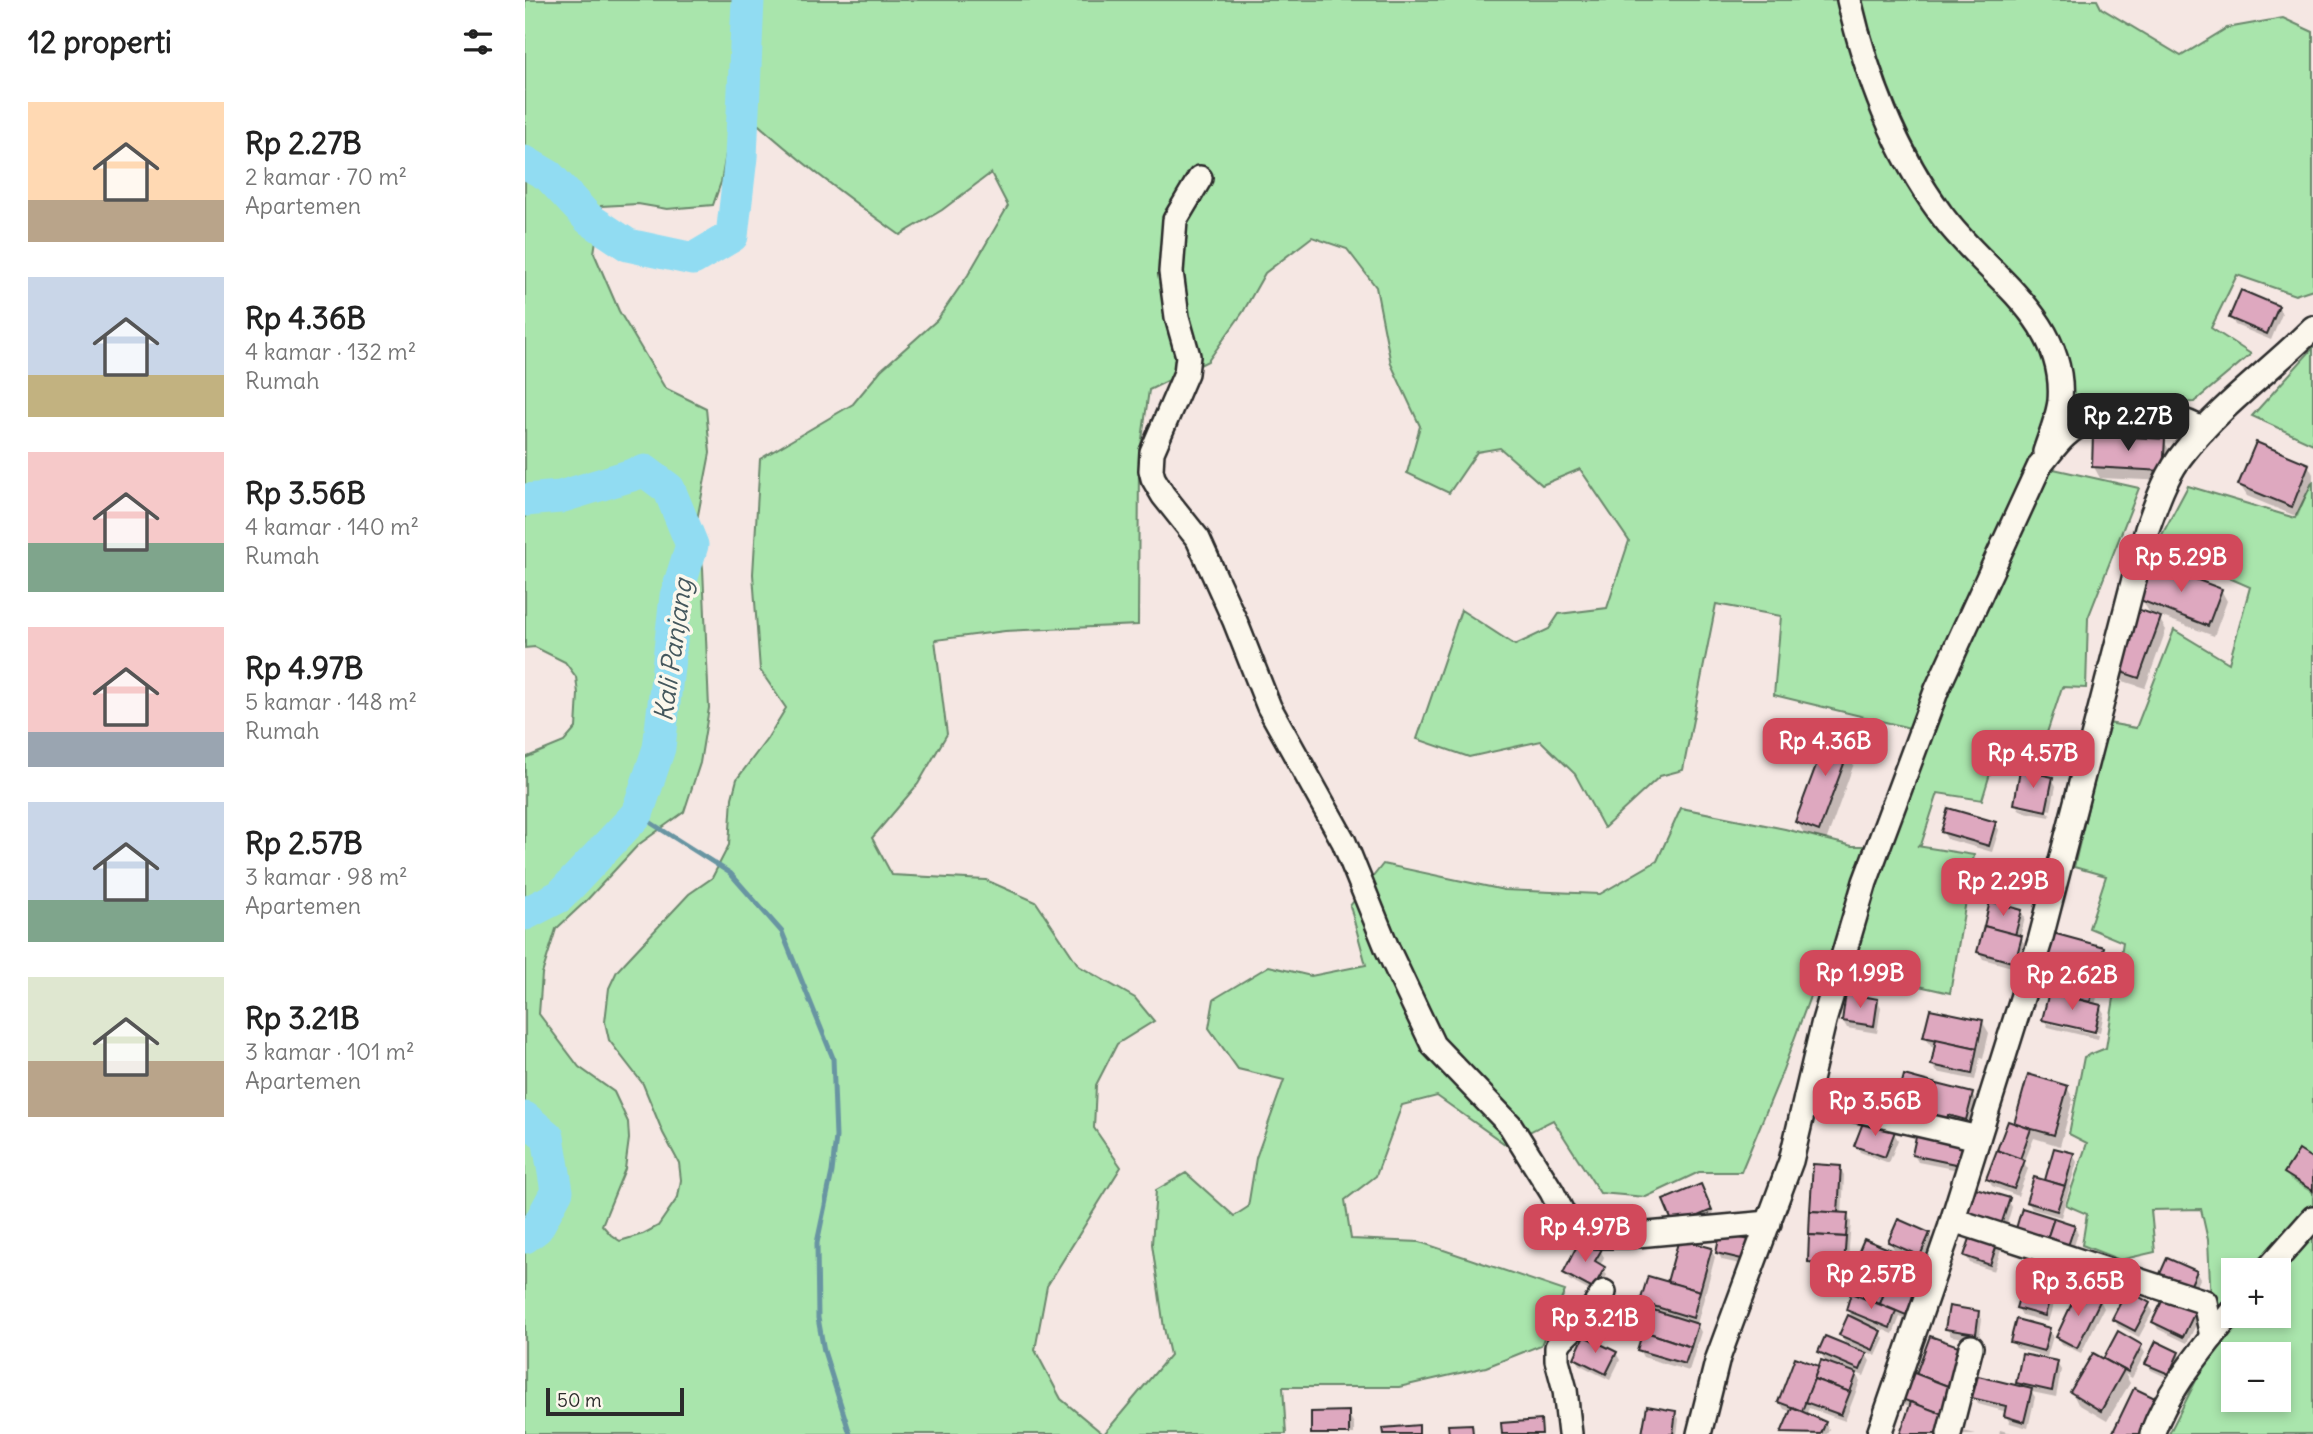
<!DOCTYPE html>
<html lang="id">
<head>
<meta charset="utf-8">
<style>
  body { margin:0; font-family:Delius,sans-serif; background:#f6f6f6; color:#222; height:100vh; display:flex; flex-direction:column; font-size:26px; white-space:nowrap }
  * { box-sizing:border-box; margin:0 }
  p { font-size:23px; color:#767676 }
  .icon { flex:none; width:38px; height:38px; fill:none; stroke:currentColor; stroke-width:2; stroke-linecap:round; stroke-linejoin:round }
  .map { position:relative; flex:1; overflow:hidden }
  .details { display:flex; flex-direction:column; background:#fff; width:525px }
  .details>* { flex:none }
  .controls { position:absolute; left:1696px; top:1258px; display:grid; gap:14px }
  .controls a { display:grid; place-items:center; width:70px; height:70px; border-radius:0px; background:#fff; box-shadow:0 4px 10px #0003; font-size:35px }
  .scale { position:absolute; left:21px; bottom:18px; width:138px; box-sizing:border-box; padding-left:7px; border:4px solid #2b2b2b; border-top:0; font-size:19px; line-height:24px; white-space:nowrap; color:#2b2b2b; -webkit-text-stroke:5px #fbf7ec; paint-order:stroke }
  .price { position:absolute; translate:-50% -60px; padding:0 16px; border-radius:14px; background:#d1495b; color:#fff; font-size:23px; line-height:46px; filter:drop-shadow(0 2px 4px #0008) }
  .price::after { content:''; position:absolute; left:50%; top:42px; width:21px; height:16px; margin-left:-10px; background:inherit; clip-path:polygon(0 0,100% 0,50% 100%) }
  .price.selected { background:#222; color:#fff }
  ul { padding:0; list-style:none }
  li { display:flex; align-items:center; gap:21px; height:175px; padding:0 28px }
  li span { display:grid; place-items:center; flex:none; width:196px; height:140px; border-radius:0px; color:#555 }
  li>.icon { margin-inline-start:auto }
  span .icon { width:84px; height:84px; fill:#fffc; stroke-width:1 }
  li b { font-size:30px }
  h2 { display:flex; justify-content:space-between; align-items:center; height:84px; padding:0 28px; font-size:30px }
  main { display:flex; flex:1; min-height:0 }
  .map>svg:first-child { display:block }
  .green { fill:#a9e5ac; stroke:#6a886c; stroke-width:2; fill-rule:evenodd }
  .shadow { fill:#0003 }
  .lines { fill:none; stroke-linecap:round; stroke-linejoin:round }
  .stream { stroke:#6895a2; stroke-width:5 }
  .river { stroke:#91dcf2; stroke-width:33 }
  .building { fill:#dea8bf; stroke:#2b2b2b; stroke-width:2 }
  .minor-casing { stroke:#2b2b2b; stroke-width:28 }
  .minor { stroke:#fbf7ec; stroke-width:23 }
  .labels { text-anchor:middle; stroke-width:7; stroke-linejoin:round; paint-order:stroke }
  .water-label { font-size:26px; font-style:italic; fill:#44575d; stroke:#fbf7ec }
</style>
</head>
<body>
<main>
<section class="details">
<h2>12 properti<svg class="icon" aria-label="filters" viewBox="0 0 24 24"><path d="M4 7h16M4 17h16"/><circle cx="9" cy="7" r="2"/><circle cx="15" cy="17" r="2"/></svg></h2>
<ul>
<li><span style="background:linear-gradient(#ffd9b3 70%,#b9a48a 0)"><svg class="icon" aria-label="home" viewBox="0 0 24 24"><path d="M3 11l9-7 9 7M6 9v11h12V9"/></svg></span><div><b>Rp 2.27B</b><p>2 kamar · 70 m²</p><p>Apartemen</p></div></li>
<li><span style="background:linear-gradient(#c9d6e8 70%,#c2b280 0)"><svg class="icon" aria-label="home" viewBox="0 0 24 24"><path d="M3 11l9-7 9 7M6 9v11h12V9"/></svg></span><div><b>Rp 4.36B</b><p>4 kamar · 132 m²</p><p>Rumah</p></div></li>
<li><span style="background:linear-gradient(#f6c9c9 65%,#7fa58c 0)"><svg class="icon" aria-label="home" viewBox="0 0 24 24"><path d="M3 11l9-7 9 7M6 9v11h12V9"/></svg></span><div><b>Rp 3.56B</b><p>4 kamar · 140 m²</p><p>Rumah</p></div></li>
<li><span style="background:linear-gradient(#f6c9c9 75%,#9aa5b1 0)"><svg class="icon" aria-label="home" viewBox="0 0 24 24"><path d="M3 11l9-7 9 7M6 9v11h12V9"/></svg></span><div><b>Rp 4.97B</b><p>5 kamar · 148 m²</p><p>Rumah</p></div></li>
<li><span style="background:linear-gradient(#c9d6e8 70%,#7fa58c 0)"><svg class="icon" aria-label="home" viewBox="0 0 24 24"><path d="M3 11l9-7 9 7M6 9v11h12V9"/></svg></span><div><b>Rp 2.57B</b><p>3 kamar · 98 m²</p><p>Apartemen</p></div></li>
<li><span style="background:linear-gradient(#dfe7d0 60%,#b9a48a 0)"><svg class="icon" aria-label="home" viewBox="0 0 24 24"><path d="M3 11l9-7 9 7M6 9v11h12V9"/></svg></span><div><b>Rp 3.21B</b><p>3 kamar · 101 m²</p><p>Apartemen</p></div></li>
</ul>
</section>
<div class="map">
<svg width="1788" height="1434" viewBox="0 0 1788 1434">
  <rect width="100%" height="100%" fill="#f5e7e3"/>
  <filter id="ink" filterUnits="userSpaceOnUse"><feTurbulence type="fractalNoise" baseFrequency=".0143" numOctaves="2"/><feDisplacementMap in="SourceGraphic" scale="14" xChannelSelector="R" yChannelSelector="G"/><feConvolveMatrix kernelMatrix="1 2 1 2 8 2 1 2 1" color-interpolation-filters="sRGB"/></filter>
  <g filter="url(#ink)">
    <g class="green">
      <path d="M0,0H1572L1576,8L1656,56L1702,28L1758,18L1788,32V289L1770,295L1712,275L1686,328L1726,354L1669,402L1538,407L1524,468L1614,488L1563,618L1561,688L1537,687L1517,748L1471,754L1457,800L1413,793L1396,845L1392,846L1449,855L1425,993L1297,964L1253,1083L1216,1172H1174L1121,1197L1075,1193L1028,1120L980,1144L912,1096L877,1105L851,1176L820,1200L826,1239L895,1242L1040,1291L1016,1345L961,1367L874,1387H758L761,1434H579L645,1355L639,1328L627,1244L631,1190L661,1173L709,1216L723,1207L731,1158L759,1080L713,1069L684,1028L689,999L744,966L786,976L841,965L825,906L858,864L979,890L1075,894L1132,861L1156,808L1260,829L1327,846H1354L1389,729L1249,695L1256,616L1191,604L1158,770L1135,776L1079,828L1050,774L1016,741L944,757L892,739L936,610L990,645L1024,629L1034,614L1082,608L1104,541L1055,469L1017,485L975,448L952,452L924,493L882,473L895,426L866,364L851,287L822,249L787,237L740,273L718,312L683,361L624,390L614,460L613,625L480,631L410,640L422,734L393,784L347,838L367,875L461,880L511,902L554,966L610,998L629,1021L592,1044L571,1085L569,1128L596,1167L522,1286L510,1350L536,1399L578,1434H0V758L39,742L51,728L53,694L51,677L40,662L10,647L0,648ZM210,103C261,152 317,194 375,235L417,210L466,173L483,206L443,275L412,320L356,370L328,404L235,459L228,574L235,670L261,708L242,739L212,779L207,798L204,845L187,878L164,894L105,957L92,971L84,988L80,1022L84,1040L118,1084L138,1133L154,1163L156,1180L153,1197L133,1226L118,1234L95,1241L86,1235L77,1225L100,1169L104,1139L103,1122L89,1092L54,1067L14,1014L17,974L31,929L62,900L113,845L159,812L175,763L184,708L178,568L172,520L185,453L181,408L140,388L94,311L69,253L76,206L113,204L142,209L188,205L196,182Z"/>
      <path d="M1788,348V444L1727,416Z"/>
      <path d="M1788,481V1434H1644L1688,1347L1683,1240L1676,1209L1626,1210L1630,1252L1595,1260L1557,1245L1562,1214L1541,1205L1562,1143L1544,1134L1559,1057L1581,1048L1598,942L1564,928L1581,876L1549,867L1583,723L1611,728L1649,630L1704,663L1725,587L1631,546L1663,486L1770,518ZM1708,1270H1754V1316H1708ZM1708,1354H1754V1400H1708Z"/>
    </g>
    <g class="shadow">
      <path d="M1753,307L1757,314L1746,340L1710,325L1706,318Z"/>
      <path d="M1638,440L1645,451L1643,481L1575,478L1569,467Z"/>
      <path d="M1783,465L1788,474V480L1773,517L1722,496L1715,485Z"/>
      <path d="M1696,590L1702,601L1689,636L1632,615L1641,630L1620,688L1598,681L1592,669L1626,615L1617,600Z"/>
      <path d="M1328,735L1335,747L1301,841L1279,833L1272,822Z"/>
      <path d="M1527,778L1531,786L1526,810L1493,803V807L1526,813L1525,817L1495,811L1491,804Z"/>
      <path d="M1470,823L1474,830L1467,852L1422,839L1418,832Z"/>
      <path d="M1496,911L1500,918L1495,937L1500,945L1494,969L1458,959L1454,952Z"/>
      <path d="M1578,949L1585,960L1577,991L1574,990L1570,1005L1575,1006L1579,1013L1575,1032L1522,1019V1023L1574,1035L1573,1039L1523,1027L1519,1019L1534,996L1537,981L1523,977L1517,966Z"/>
      <path d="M1352,1000L1356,1007L1352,1033L1322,1028L1318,1021Z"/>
      <path d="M1457,1021L1464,1033L1458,1059L1455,1058L1450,1080L1412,1072L1407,1065L1411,1048L1407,1047L1400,1036Z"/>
      <path d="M1542,1087L1548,1099L1535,1146L1509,1138L1499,1163L1503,1169L1493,1196L1467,1186L1463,1179L1490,1125Z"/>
      <path d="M1446,1094L1451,1101L1445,1126L1376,1118Z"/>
      <path d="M1369,1133L1373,1140L1364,1163L1335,1152L1331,1145Z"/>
      <path d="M1438,1144V1171L1393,1162L1389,1155Z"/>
      <path d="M1530,1150L1548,1155L1552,1162L1536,1217L1507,1209L1503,1202L1521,1182Z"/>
      <path d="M1774,1153L1788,1161V1194L1765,1180L1761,1173Z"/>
      <path d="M1315,1168L1319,1175L1317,1215H1322L1326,1222L1322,1271L1288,1269L1284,1261Z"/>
      <path d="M1180,1193L1190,1218L1154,1232Z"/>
      <path d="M1483,1200L1487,1207L1480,1231L1445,1220Z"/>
      <path d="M1549,1226L1553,1233L1545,1259L1523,1251Z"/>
      <path d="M1449,1232L1477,1247L1469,1271L1445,1263L1441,1256Z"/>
      <path d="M1404,1234L1408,1241L1399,1262L1369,1249L1365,1242Z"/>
      <path d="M1197,1236L1224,1266L1197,1260L1193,1253Z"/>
      <path d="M1075,1250L1079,1257L1075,1266L1082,1275L1072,1295L1044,1280L1040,1273Z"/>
      <path d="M1186,1250L1190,1257L1172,1324L1176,1332L1164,1371L1118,1357L1114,1350L1126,1310L1121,1309L1117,1301L1143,1284Z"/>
      <path d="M1330,1265L1400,1266L1385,1321L1375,1317L1368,1334L1352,1327L1359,1339L1351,1356L1338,1350L1345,1361L1339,1376L1329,1372L1335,1381L1320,1421L1284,1408L1281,1415L1300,1423L1304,1430L1302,1434H1259L1267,1412L1259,1409L1255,1402L1302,1364L1295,1352L1330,1350L1331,1347L1320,1342L1316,1335L1329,1320L1323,1310L1336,1273Z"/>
      <path d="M1671,1272L1675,1279L1668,1295L1640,1283Z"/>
      <path d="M1524,1298L1528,1305L1523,1322L1497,1315L1493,1308Z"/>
      <path d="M1575,1300L1579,1308L1556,1353L1537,1344L1533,1337Z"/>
      <path d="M1623,1304L1628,1311L1614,1337L1593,1326L1589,1319Z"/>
      <path d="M1453,1312L1457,1319L1454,1340L1426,1336L1422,1329Z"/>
      <path d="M1669,1312L1674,1319L1662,1343L1633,1329L1629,1322Z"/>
      <path d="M1523,1329L1528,1336L1522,1357L1491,1348L1487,1341Z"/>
      <path d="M1406,1338L1435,1396L1377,1434L1386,1407L1380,1404L1376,1397L1392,1376Z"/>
      <path d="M1616,1346L1620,1353L1607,1378L1600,1374L1605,1383L1582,1421L1553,1404L1547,1392L1579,1361Z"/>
      <path d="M1091,1353L1095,1360L1085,1380L1055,1365L1051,1358Z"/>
      <path d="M1653,1353L1657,1360L1647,1380L1626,1370L1622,1363Z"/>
      <path d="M1532,1363L1536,1370L1531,1397L1507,1392L1510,1397L1503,1428L1485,1423L1481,1416L1482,1412L1453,1404L1449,1397L1496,1388L1493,1383Z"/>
      <path d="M1150,1412L1154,1419L1152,1434H1119Z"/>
      <path d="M823,1413L829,1424V1434H788Z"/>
      <path d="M1430,1429L1451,1434H1429Z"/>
      <path d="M1475,1430L1490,1434H1474Z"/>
    </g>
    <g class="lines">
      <path class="stream" d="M112,814L205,873L257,932L308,1058L311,1137L307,1172L292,1243L293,1318L299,1351L325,1434"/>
      <g class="river">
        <path d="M0,162L24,176L64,219L103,245L168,259L207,236L216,157L223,0"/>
        <path d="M0,500L35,497L120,471L144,489L167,545L151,596L134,748L112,814L35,896L0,914"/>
        <path d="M0,1118L23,1137L32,1191L12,1228L0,1237"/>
      </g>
    </g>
    <g class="building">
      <path d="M1716,290L1754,306L1742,334L1704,318Z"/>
      <path d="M1568,435L1640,439L1638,471L1567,467Z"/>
      <path d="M1731,442L1784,464L1767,507L1713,485Z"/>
      <path d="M1628,563L1697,589L1683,626L1615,600Z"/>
      <path d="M1612,609L1636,617L1614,678L1590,670Z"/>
      <path d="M1306,725L1330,734L1294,831L1270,822Z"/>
      <path d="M1495,770L1528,777L1521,811L1489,804Z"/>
      <path d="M1423,808L1471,822L1464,846L1416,832Z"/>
      <path d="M1465,901L1497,910L1490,935L1459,926Z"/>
      <path d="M1459,926L1497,936L1490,963L1452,952Z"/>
      <path d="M1524,932L1579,947L1571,981L1515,966Z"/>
      <path d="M1538,972L1571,981L1565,1002L1532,994Z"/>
      <path d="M1524,992L1576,1005L1570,1032L1517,1020Z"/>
      <path d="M1321,993L1353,999L1349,1026L1317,1021Z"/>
      <path d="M1405,1009L1458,1020L1452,1048L1398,1037Z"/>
      <path d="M1411,1039L1452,1048L1447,1074L1406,1065Z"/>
      <path d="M1503,1074L1543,1086L1529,1135L1489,1124Z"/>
      <path d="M1379,1075L1412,1084L1403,1120L1370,1111Z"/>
      <path d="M1412,1084L1448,1093L1441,1120L1423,1115L1421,1124L1403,1120Z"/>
      <path d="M1339,1120L1370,1131L1360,1157L1329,1146Z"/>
      <path d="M1483,1121L1506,1129L1495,1159L1472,1150Z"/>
      <path d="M1392,1132L1440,1142L1435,1165L1387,1155Z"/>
      <path d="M1529,1148L1549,1153L1540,1186L1520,1180Z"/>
      <path d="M1472,1150L1500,1160L1489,1189L1461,1179Z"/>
      <path d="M1774,1150L1788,1159V1191L1759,1173Z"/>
      <path d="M1288,1164L1316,1166L1313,1213L1285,1211Z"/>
      <path d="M1509,1177L1540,1186L1532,1211L1501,1202Z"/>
      <path d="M1176,1184L1187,1210L1149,1226L1138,1200Z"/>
      <path d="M1447,1187L1485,1198L1476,1225L1439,1213Z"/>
      <path d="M1497,1208L1529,1218L1519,1249L1488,1239Z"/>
      <path d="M1285,1211L1323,1213L1321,1237L1284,1235Z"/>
      <path d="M1529,1218L1550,1225L1541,1252L1520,1245Z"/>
      <path d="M1373,1219L1405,1233L1395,1256L1363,1242Z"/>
      <path d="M1448,1230L1474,1239L1465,1265L1439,1256Z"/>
      <path d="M1195,1234L1225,1240L1221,1260L1191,1253Z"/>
      <path d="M1284,1235L1321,1237L1319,1264L1283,1262Z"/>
      <path d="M1056,1238L1077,1249L1070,1261L1080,1267L1068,1289L1038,1273Z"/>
      <path d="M1154,1239L1187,1248L1175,1291L1142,1282Z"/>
      <path d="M1339,1239L1369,1251L1358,1278L1328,1265Z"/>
      <path d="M1369,1251L1402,1265L1391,1291L1358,1278Z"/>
      <path d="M1642,1258L1672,1271L1664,1289L1634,1276Z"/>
      <path d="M1336,1269L1364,1280L1355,1304L1326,1293Z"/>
      <path d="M1123,1276L1175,1291L1168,1318L1115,1302Z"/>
      <path d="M1364,1280L1391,1291L1381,1315L1355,1304Z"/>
      <path d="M1497,1288L1525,1297L1520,1316L1491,1308Z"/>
      <path d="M1554,1288L1576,1299L1552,1348L1531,1337Z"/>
      <path d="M1602,1290L1625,1303L1610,1331L1587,1319Z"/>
      <path d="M1326,1293L1371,1311L1365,1328L1321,1310Z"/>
      <path d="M1640,1295L1671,1310L1658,1337L1627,1322Z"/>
      <path d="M1424,1306L1454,1311L1451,1334L1420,1329Z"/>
      <path d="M1125,1309L1173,1324L1166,1347L1118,1331Z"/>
      <path d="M1323,1315L1356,1331L1348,1350L1314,1335Z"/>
      <path d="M1491,1319L1525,1328L1519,1351L1485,1342Z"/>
      <path d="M1118,1331L1166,1347L1160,1364L1112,1350Z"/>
      <path d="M1593,1331L1617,1345L1603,1372L1578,1359Z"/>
      <path d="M1059,1336L1092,1352L1081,1374L1049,1358Z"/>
      <path d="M1300,1336L1342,1353L1335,1370L1293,1352Z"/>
      <path d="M1405,1336L1442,1349L1428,1388L1391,1374Z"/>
      <path d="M1631,1341L1654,1352L1644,1374L1620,1364Z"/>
      <path d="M1568,1353L1599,1370L1576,1411L1545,1392Z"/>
      <path d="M1497,1354L1533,1361L1527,1391L1491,1383Z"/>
      <path d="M1270,1357L1294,1366L1277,1411L1253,1402Z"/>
      <path d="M1296,1360L1332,1373L1325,1392L1289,1379Z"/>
      <path d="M1384,1371L1433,1390L1423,1416L1374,1398Z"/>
      <path d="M1453,1376L1507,1389L1499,1422L1479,1416L1481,1406L1447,1398Z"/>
      <path d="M1289,1379L1325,1392L1316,1415L1280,1402Z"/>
      <path d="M1609,1388L1632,1399L1615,1434H1587Z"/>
      <path d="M1386,1402L1423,1416L1417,1434H1375Z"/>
      <path d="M1122,1406L1151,1411L1148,1434H1117Z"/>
      <path d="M1267,1407L1301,1422L1296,1434L1256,1433Z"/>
      <path d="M824,1411V1434H786V1412Z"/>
      <path d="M1016,1420L1017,1434H977L976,1423Z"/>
      <path d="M947,1424L948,1434H924L923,1425Z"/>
      <path d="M894,1425V1434H859L858,1428Z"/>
    </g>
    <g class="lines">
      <defs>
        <g id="minor">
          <path d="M1324,0C1342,77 1369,150 1416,214C1459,274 1542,317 1535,401C1533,418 1525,436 1520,452"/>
          <path d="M675,178L650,220L646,272L652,317L663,356L661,373L627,452L626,470L628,478L638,495L673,539L710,621L744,707L819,842L862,948L908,1045L985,1125L1027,1192L1042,1222L1054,1230L1071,1236H1101L1244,1223"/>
          <path d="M1281,1098L1453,1138"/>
          <path d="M1428,1220L1680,1302L1687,1337"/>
          <path d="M1742,1270L1788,1218"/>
          <path d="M1045,1434L1040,1390L1032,1360V1347L1036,1340L1066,1311L1079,1292"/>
          <path d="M1174,1434L1193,1358L1266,1161L1299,1021L1340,882L1412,689L1515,465C1523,456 1531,444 1540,436C1574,404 1641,408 1678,430"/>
          <path d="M1354,1434L1425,1228L1515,941L1622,529C1632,502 1641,474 1660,451C1696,405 1746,370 1788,328"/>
          <path d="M1424,1434L1446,1347"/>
          <path d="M1627,1434C1644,1387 1678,1349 1708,1310"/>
        </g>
      </defs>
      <use href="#minor" class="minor-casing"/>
      <use href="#minor" class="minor"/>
    </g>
  </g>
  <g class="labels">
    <g class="water-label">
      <text transform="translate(148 650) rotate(-82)" y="9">Kali Panjang</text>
    </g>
  </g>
</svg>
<div class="controls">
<a>+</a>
<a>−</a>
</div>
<div class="scale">50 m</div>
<b class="price selected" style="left:1603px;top:453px">Rp 2.27B</b>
<b class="price" style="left:1656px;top:594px">Rp 5.29B</b>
<b class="price" style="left:1300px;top:778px">Rp 4.36B</b>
<b class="price" style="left:1508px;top:790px">Rp 4.57B</b>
<b class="price" style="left:1478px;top:918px">Rp 2.29B</b>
<b class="price" style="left:1335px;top:1010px">Rp 1.99B</b>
<b class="price" style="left:1547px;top:1012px">Rp 2.62B</b>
<b class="price" style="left:1350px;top:1138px">Rp 3.56B</b>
<b class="price" style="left:1060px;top:1264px">Rp 4.97B</b>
<b class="price" style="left:1346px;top:1311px">Rp 2.57B</b>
<b class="price" style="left:1553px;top:1318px">Rp 3.65B</b>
<b class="price" style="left:1070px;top:1355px">Rp 3.21B</b>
</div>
</main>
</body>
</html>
